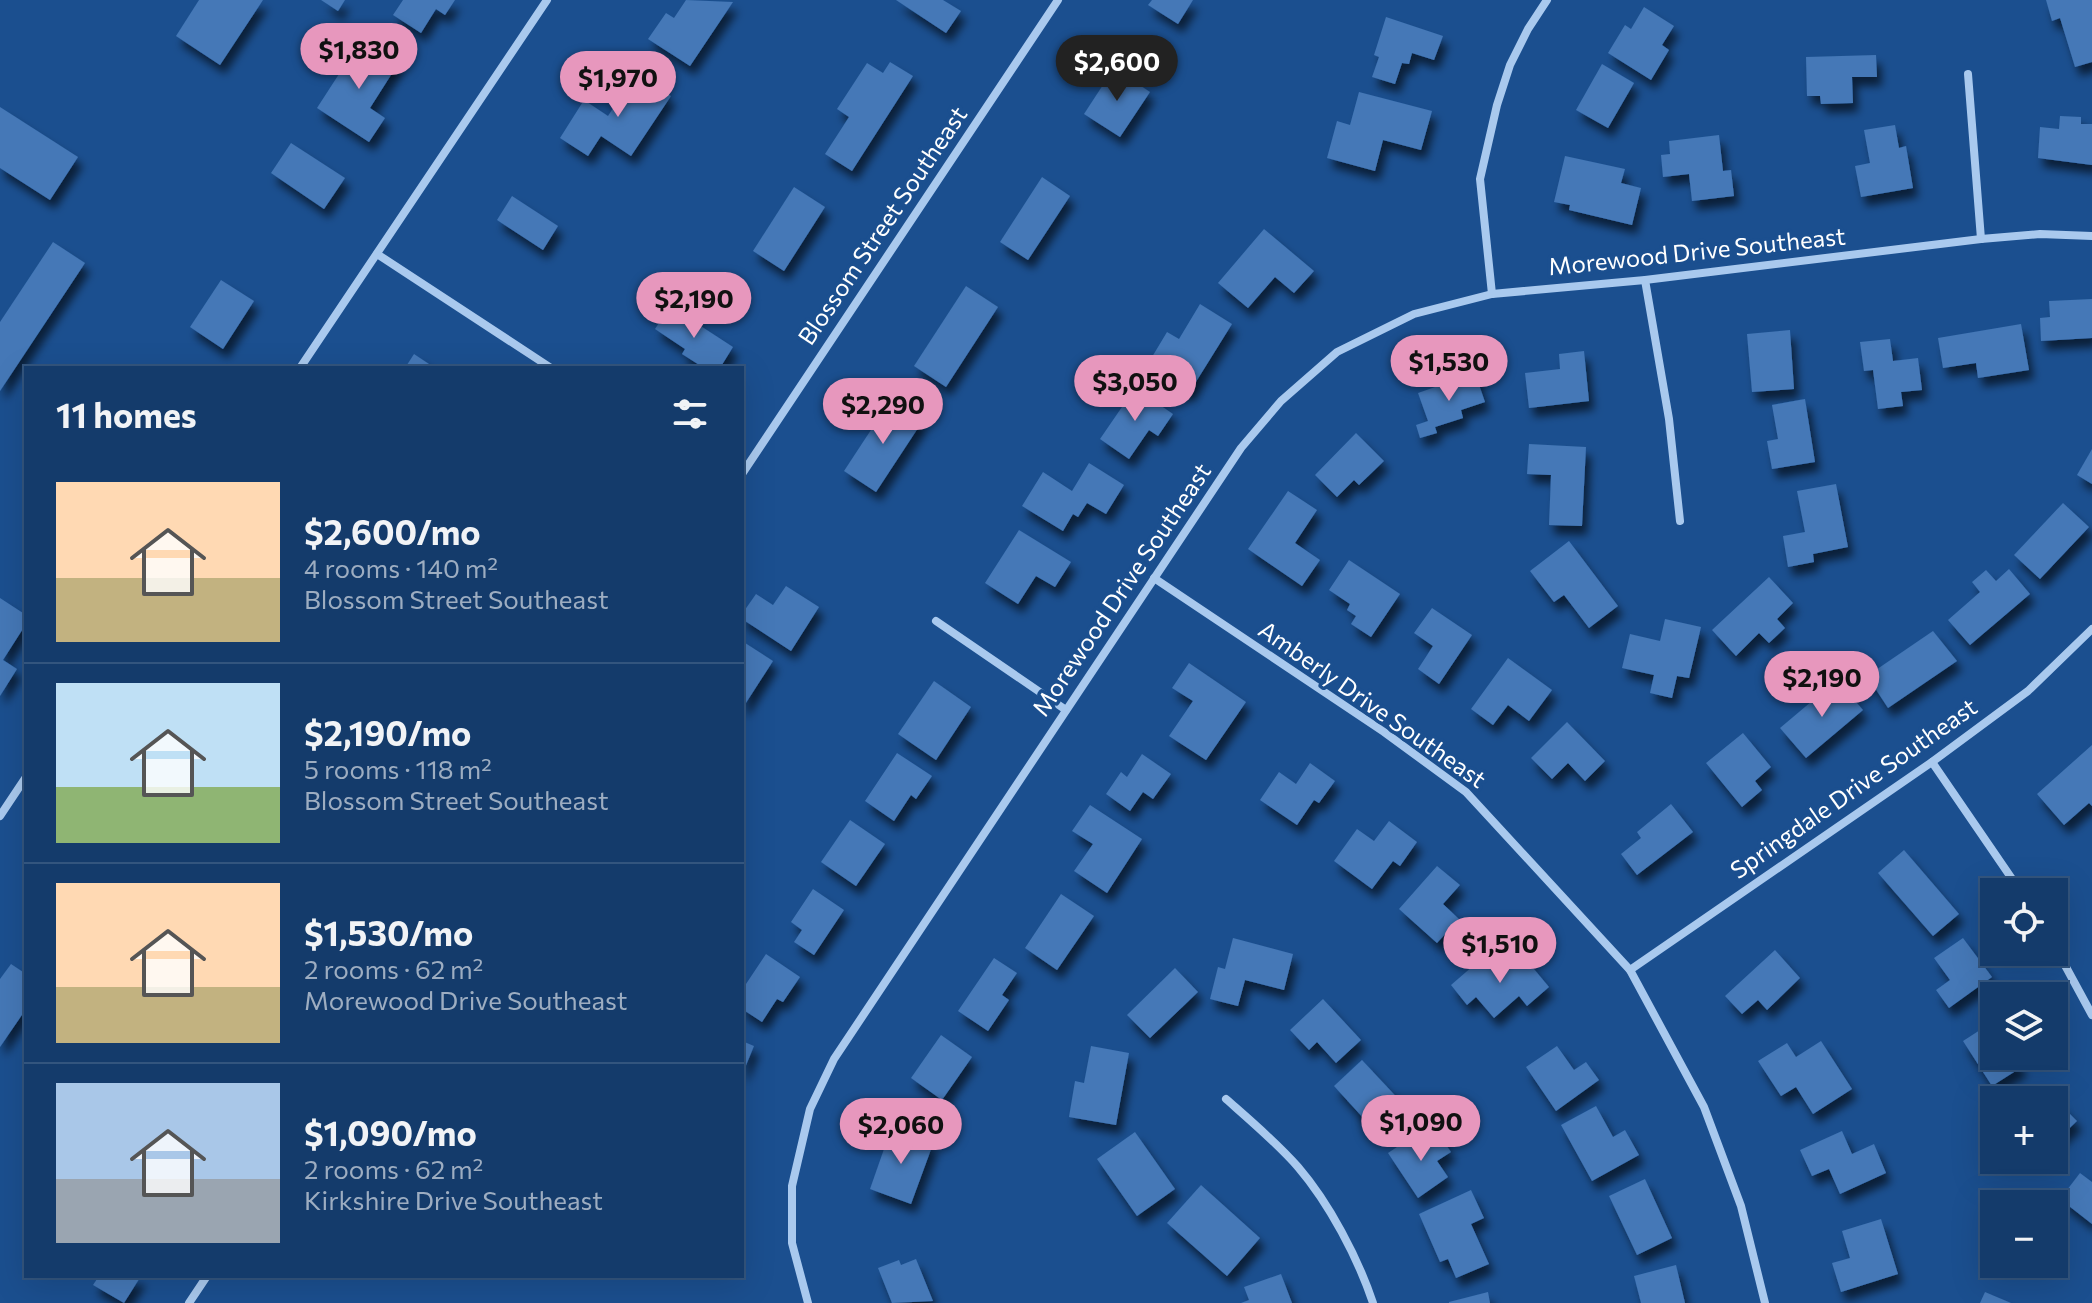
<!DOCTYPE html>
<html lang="en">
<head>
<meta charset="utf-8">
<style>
  body { margin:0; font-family:Commissioner,sans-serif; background:#214673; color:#f1f3f6; height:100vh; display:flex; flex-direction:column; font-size:30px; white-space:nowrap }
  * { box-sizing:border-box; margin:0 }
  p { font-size:26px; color:#9dadc1 }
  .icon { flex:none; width:44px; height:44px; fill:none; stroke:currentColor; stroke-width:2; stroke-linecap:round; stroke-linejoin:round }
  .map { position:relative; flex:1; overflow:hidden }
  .sheet { position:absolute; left:24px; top:366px; width:720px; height:912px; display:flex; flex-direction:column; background:#143b6b; border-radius:0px; box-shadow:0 8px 32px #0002,0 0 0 2px #33557e }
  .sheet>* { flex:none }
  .tools { position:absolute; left:1980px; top:878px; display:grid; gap:16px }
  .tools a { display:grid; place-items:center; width:88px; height:88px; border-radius:0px; background:#143b6b; box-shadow:0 8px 32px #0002,0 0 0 2px #33557e; font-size:40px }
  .price { position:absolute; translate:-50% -68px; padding:0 18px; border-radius:28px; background:#e797bd; color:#111; font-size:26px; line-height:52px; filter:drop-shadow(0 2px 4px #0008) }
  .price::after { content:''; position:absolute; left:50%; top:48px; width:24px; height:18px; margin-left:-12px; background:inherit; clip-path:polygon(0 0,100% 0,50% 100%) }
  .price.active { background:#222; color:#fff }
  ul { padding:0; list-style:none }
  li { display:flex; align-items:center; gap:24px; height:200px; padding:0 32px }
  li+li { border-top:2px solid #33557e }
  li span { display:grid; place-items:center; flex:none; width:224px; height:160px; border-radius:0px; color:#555 }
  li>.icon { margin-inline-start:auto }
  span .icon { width:96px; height:96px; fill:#fffc; stroke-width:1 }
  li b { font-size:34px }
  h2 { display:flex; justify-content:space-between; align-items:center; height:96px; padding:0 32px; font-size:34px }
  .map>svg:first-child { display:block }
  .building { fill:#4478b7; filter:url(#shadow) }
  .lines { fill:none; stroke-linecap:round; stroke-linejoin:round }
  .minor { stroke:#a9c9ee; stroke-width:8 }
  .labels { text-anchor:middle; stroke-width:7; stroke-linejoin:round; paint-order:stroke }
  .street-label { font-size:24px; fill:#fff; stroke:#1b4f8f }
</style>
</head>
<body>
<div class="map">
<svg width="2092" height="1303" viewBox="0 0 2092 1303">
  <defs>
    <filter id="shadow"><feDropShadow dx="5" dy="9" stdDeviation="4" flood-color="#0009"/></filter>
  </defs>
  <rect width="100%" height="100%" fill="#1b4f8f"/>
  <g class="building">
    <path d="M199,0H263L220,65L176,36Z"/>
    <path d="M321,0H345L338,11Z"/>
    <path d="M403,0H455L445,15L436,9L421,33L393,15Z"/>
    <path d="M686,0L733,2L690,66L648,39L666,13L674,18Z"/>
    <path d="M896,0H943L961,11L946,33Z"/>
    <path d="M1152,0H1193L1178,24L1148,5Z"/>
    <path d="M2046,0H2092V62L2075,67L2060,18L2052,21Z"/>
    <path d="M1644,7L1674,26L1662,45L1669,50L1651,80L1608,53L1625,25L1631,29Z"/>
    <path d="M1386,17L1443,36L1434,60L1412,53L1409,64L1402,63L1395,84L1372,77L1379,57L1374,55Z"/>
    <path d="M361,40L398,64L370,108L385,118L369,142L317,108Z"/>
    <path d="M1876,55L1877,77H1852L1853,103L1821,104L1820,96H1807L1806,57Z"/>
    <path d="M890,62L913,76L852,171L825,154L849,117L837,109L867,63L883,73Z"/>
    <path d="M1602,64L1634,83L1608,128L1576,110Z"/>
    <path d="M1114,68L1150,92L1120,137L1084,114Z"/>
    <path d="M636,73L671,96L631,156L601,136L588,156L560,138L584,100L608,116Z"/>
    <path d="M1359,92L1432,111L1421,150L1383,140L1375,171L1327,158L1337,121L1350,125Z"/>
    <path d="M0,107L78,157L50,200L0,168Z"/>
    <path d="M2060,116L2081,117V124H2092V165L2038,158L2040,127L2059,129Z"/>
    <path d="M1895,125L1899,148L1906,146L1913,188L1861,197L1855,166L1870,163L1864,130Z"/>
    <path d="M1719,135L1723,171L1731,170L1734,196L1692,201L1689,174L1663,177L1661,155L1670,154L1669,141Z"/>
    <path d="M291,143L345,178L324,209L271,173Z"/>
    <path d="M1565,156L1625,169L1621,183L1641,188L1632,225L1569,210L1570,205L1554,202Z"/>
    <path d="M1042,177L1070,196L1028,260L1000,242Z"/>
    <path d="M794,187L825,207L784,271L753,251Z"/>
    <path d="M512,196L558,226L543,250L497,220Z"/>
    <path d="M1264,229L1314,271L1294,293L1275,277L1248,308L1218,283Z"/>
    <path d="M53,242L85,263L0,391V322Z"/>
    <path d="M221,280L254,301L223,349L190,327Z"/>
    <path d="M966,286L998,307L946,387L914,366Z"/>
    <path d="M2092,299V338L2041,341L2040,318L2050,317L2049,301Z"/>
    <path d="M1200,304L1232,324L1189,393L1146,367L1167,332L1179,339Z"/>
    <path d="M670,306L733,347L720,368H704L682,354L685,349L655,329Z"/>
    <path d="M2021,324L2029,370L1978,378L1976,363L1943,368L1938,338Z"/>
    <path d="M1790,330L1794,389L1752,392L1747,334Z"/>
    <path d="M1890,339L1893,361L1918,358L1922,390L1901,392L1903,406L1878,409L1873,370L1864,371L1860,342Z"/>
    <path d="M1584,351L1589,401L1529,408L1525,373L1560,369L1559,354Z"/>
    <path d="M414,354L435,368H405Z"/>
    <path d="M1475,373L1485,402L1461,410L1463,418L1435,427L1437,433L1420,438L1416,425L1428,421L1418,393Z"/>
    <path d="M1135,388L1173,414L1158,436L1149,430L1129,459L1100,439Z"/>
    <path d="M1805,399L1815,462L1772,469L1767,441L1778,439L1772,405Z"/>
    <path d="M890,401L922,422L876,492L844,471Z"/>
    <path d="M1356,433L1384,461L1359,485L1354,480L1337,497L1315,475Z"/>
    <path d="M1529,444L1586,447L1582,526L1549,525L1551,475L1527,474Z"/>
    <path d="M2092,449V484L2077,475Z"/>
    <path d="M1089,463L1124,485L1106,514L1087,503L1078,517L1073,514L1063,531L1022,506L1043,472L1072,491Z"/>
    <path d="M1836,484L1848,547L1813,554L1814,562L1788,567L1783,536L1805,532L1797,491Z"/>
    <path d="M1288,491L1317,510L1295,543L1320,560L1302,586L1248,549Z"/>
    <path d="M2063,503L2089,527L2040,579L2014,555Z"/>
    <path d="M1019,530L1071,562L1055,587L1036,576L1018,604L985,583Z"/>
    <path d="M1569,541L1618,606L1589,628L1564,595L1554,602L1530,571Z"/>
    <path d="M1349,560L1400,594L1371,637L1351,624L1356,616L1347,610L1350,604L1329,590Z"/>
    <path d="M2009,569L2030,594L1970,645L1948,620L1980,592L1972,582L1986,570L1996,581Z"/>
    <path d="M1769,577L1793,603L1777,619L1785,628L1769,643L1759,633L1736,656L1712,630Z"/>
    <path d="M786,586L819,607L791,651L742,619V614L756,594L773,605Z"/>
    <path d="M0,598L26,615V624L3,660L17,669L0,696Z"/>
    <path d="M1432,608L1472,635L1439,684L1418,669L1433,646L1414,633Z"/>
    <path d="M1665,619L1701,627L1689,678L1677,676L1672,698L1650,693L1654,675L1622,668L1630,634L1660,641Z"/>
    <path d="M1933,631L1957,661L1888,708L1867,676Z"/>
    <path d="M742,641L773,661L742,709Z"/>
    <path d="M1508,658L1552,690L1529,721L1508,705L1493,725L1471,709Z"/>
    <path d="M1189,663L1246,702L1206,760L1169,736L1193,701L1172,688Z"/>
    <path d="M1837,680L1863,710L1806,758L1780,728Z"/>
    <path d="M934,681L971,707L936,760L898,734Z"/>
    <path d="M1567,722L1605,761L1585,781L1568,763L1552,779L1531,758Z"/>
    <path d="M1743,733L1771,767L1755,781L1762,790L1742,807L1706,763Z"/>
    <path d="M2092,745V806L2089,803L2064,825L2037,794Z"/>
    <path d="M897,753L932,776L916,799L911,795L894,821L865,801Z"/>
    <path d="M1142,754L1171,774L1153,799L1143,792L1130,811L1106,794L1121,772L1127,777Z"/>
    <path d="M1310,763L1335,781L1319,803L1314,800L1297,825L1260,800L1279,772L1296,784Z"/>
    <path d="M1671,804L1693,832L1637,875L1621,854L1641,838L1637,832Z"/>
    <path d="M1090,805L1142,839L1107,893L1074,871L1093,844L1072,831Z"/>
    <path d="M850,820L885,844L856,886L821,862Z"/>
    <path d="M1389,821L1417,842L1400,866L1393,861L1372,889L1334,861L1357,829L1374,841Z"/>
    <path d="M1904,850L1959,914L1933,936L1878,873Z"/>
    <path d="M1437,866L1460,885L1443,904L1459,919L1437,943L1399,909Z"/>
    <path d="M813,889L844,910L814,955L794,942L802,930L791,922Z"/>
    <path d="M1061,894L1094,916L1057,970L1025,948Z"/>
    <path d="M1233,938L1293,954L1284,990L1245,980L1238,1006L1210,999L1218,967L1225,969Z"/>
    <path d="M1963,938L1992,977L1949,1008L1936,990L1950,980L1934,958Z"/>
    <path d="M1775,950L1800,978L1767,1010L1758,1000L1742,1014L1725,996Z"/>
    <path d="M1488,953L1505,973L1524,957L1549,987L1527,1006L1519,996L1494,1018L1476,997L1467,1005L1451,985Z"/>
    <path d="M766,954L800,977L783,1002L777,999L762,1022L742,1009V990Z"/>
    <path d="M994,958L1017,973L1002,995L1009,1000L988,1031L958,1011Z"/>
    <path d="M11,964L26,974V1009L0,1047V979Z"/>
    <path d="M1175,968L1198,992L1150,1038L1127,1015Z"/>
    <path d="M1323,999L1361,1040L1336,1063L1317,1042L1309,1050L1290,1030Z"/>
    <path d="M1994,1021V1056H2015L2022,1067L1992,1086L1963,1041Z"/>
    <path d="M941,1035L972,1057L942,1100L911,1078Z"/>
    <path d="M742,1041L754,1046L742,1075Z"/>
    <path d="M1821,1041L1852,1089L1813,1114L1796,1087L1781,1096L1758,1061L1787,1043L1796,1057Z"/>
    <path d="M1091,1046L1129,1053L1116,1125L1069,1117L1075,1081L1084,1083Z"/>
    <path d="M1557,1046L1574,1070L1586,1062L1599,1080L1556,1111L1526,1067Z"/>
    <path d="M1362,1060L1405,1106L1376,1132L1334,1086Z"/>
    <path d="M2056,1100L2077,1121L2054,1143V1102Z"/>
    <path d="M1596,1106L1613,1137L1625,1130L1639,1155L1592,1181L1561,1125Z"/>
    <path d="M891,1129L933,1144L911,1204L870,1189Z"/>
    <path d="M1842,1131L1852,1154L1874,1144L1886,1173L1840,1194L1829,1169L1812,1176L1800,1150Z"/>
    <path d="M1135,1132L1175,1189L1137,1216L1097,1159Z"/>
    <path d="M1418,1133L1426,1145L1440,1136L1451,1152L1437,1161L1448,1177L1418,1198L1388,1153Z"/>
    <path d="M2080,1173L2092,1182V1224L2060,1199Z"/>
    <path d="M1645,1179L1672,1238L1637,1255L1609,1196Z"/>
    <path d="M1201,1185L1260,1238L1227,1276L1167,1223Z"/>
    <path d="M1471,1190L1484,1218L1471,1224L1489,1264L1456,1278L1448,1259L1440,1262L1419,1214Z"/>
    <path d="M1881,1219L1898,1274L1841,1292L1832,1263L1850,1258L1842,1231Z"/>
    <path d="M916,1259L933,1301L892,1303L878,1268L899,1260L901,1265Z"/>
    <path d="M1676,1265L1685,1303H1641L1634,1276Z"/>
    <path d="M1281,1274L1292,1303H1241L1249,1300L1244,1287Z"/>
    <path d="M99,1276H141L124,1303L93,1285Z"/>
    <path d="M1488,1292L1490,1303H1449V1302Z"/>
    <path d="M1985,1292L2011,1303H1980Z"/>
  </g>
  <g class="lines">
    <g class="minor">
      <path d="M1968,74L1981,239"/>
      <path d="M377,254L551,368"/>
      <path d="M1645,280L1669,419L1680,521"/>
      <path d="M1492,294L1480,179L1497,105L1510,65L1528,29L1547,0"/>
      <path d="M300,368L547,0"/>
      <path d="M742,474L1058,0"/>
      <path d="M1154,578L1384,732L1466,792L1630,970L1704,1107L1741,1206L1765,1303"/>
      <path d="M936,621L1066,710"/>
      <path d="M1932,762L2021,892"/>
      <path d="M0,816L26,777"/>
      <path d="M2054,945L2092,1015"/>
      <path d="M1630,970L1932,762L2028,691L2092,629"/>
      <path d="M1226,1099C1251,1121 1276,1142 1298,1167C1329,1203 1358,1258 1373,1303"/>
      <path d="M189,1303L207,1276"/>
      <path d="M808,1303L792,1243V1186L810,1109L834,1059L1241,448L1281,401L1337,352L1414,314L1492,294L1645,280L1981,239L2040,234L2092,236"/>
    </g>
  </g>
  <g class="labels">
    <g class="street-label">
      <text transform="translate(883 226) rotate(-56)" y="8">Blossom Street Southeast</text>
      <text transform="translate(1697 252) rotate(-6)" y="8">Morewood Drive Southeast</text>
      <text transform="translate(1122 590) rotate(-56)" y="8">Morewood Drive Southeast</text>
      <text transform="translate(1372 705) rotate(35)" y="8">Amberly Drive Southeast</text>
      <text transform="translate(1854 789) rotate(-35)" y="8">Springdale Drive Southeast</text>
    </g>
  </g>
</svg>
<div class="tools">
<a><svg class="icon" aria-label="locate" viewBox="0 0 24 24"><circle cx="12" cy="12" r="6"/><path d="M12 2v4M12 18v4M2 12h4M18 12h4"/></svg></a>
<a><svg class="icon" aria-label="layers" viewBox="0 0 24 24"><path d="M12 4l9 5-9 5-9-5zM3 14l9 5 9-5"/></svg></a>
<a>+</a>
<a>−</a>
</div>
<b class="price" style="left:359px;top:91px">$1,830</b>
<b class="price active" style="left:1117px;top:103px">$2,600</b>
<b class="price" style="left:618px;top:119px">$1,970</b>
<b class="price" style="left:694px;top:340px">$2,190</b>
<b class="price" style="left:1449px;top:403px">$1,530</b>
<b class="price" style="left:1135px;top:423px">$3,050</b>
<b class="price" style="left:883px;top:446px">$2,290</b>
<b class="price" style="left:1822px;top:719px">$2,190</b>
<b class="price" style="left:1500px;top:985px">$1,510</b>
<b class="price" style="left:1421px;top:1163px">$1,090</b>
<b class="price" style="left:901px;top:1166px">$2,060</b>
<section class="sheet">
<h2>11 homes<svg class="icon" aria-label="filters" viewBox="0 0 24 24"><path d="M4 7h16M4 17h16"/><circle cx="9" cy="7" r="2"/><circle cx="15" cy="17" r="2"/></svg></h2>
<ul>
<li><span style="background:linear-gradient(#ffd9b3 60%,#c2b280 0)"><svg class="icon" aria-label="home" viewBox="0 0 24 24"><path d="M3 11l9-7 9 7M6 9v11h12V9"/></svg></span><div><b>$2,600/mo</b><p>4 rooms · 140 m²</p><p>Blossom Street Southeast</p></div></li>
<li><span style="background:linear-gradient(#bfe0f5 65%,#8fb573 0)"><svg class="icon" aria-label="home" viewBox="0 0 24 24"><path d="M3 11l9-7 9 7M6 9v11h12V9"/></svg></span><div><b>$2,190/mo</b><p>5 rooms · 118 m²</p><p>Blossom Street Southeast</p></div></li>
<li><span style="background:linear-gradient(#ffd9b3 65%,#c2b280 0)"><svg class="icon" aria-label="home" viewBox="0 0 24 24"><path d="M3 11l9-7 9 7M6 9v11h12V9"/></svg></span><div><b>$1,530/mo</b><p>2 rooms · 62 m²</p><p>Morewood Drive Southeast</p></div></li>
<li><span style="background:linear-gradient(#a9c7e8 60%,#9aa5b1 0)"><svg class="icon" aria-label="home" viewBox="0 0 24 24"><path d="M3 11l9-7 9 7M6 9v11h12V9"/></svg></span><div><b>$1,090/mo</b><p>2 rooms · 62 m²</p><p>Kirkshire Drive Southeast</p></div></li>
</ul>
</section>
</div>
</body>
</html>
